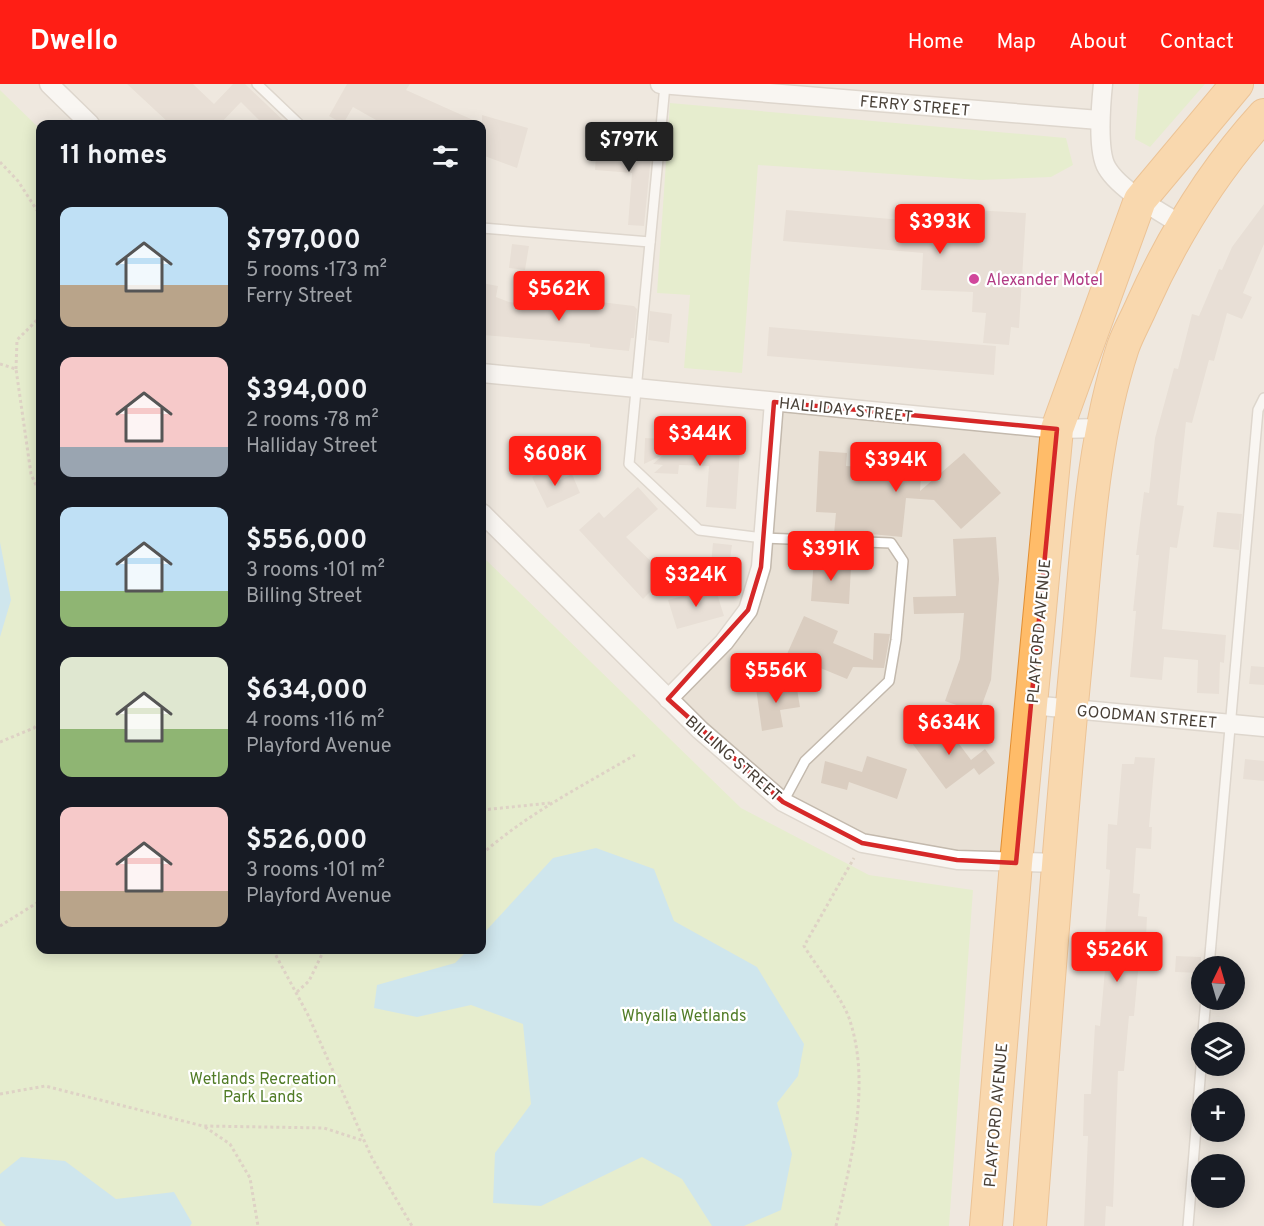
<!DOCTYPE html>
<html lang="en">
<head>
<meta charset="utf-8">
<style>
  body { margin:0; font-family:Overpass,sans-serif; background:#20242c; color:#f1f3f6; height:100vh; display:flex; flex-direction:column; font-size:22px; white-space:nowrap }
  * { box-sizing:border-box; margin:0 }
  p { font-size:20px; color:#9ea1a6 }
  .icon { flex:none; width:33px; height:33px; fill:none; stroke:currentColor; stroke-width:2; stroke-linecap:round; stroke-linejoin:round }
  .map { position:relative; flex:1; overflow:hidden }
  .details { position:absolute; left:36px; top:36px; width:450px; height:834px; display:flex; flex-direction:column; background:#171b24; border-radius:12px; box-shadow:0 3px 15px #0003 }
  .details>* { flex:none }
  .needle { width:39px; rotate:5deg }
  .tools { position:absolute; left:1191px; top:872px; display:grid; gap:12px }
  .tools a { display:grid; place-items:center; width:54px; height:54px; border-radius:50%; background:#171b24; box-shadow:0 3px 15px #0003; font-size:30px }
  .price { position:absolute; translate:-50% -51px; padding:0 14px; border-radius:6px; background:#ff1e15; color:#fff; font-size:20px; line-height:39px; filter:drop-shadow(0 2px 3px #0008) }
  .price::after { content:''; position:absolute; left:50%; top:36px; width:18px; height:14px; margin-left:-9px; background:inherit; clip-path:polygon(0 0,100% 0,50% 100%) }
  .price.active { background:#222; color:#fff }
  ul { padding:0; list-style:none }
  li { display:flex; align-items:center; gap:18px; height:150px; padding:0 24px }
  li span { display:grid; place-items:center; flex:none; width:168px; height:120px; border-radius:12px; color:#555 }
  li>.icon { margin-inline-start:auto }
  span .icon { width:72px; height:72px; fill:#fffc; stroke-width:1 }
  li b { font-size:26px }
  h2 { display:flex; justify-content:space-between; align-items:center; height:72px; padding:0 24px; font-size:26px }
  header { display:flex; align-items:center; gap:36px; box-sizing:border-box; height:84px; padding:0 30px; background:#ff1e15; color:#fff }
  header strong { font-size:28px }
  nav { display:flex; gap:33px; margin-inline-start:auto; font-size:21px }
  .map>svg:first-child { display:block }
  .residential { fill:#e9e1d6; fill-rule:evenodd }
  .green { fill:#d6eab0 }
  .water { fill:#a3dbf3 }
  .building { fill:#dacdc0 }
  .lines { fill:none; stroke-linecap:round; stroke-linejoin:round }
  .lane-casing { stroke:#c3b9ad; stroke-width:12 }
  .street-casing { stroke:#c3b9ad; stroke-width:21 }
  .highway-casing { stroke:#e28f34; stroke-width:34 }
  .path { stroke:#c3b09b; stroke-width:3; stroke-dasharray:3 3; stroke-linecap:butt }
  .lane { stroke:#fff; stroke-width:9 }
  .street { stroke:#fff; stroke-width:18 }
  .highway { stroke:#ffbc69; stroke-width:32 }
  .marked { fill:none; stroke:#d62828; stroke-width:4.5; stroke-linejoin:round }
  .hotel-dot { fill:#d1479c; stroke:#fff; stroke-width:2 }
  .labels { text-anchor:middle; stroke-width:4.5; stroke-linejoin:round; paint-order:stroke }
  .street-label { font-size:16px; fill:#483f36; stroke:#fff }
  .hotel-label { font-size:16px; fill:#b23c85; stroke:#fff; text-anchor:start }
  .park-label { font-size:16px; fill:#517c27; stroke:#fff }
</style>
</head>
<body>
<header>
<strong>Dwello</strong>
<nav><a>Home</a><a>Map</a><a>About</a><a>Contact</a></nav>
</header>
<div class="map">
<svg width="1264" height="1142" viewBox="0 0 1264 1142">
  <rect width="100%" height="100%" fill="#f4efe8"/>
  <path class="residential" d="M0,0H1264V1142H0ZM40,40H482V866H40ZM1202,882H1234V915H1202ZM1202,948H1234V981H1202ZM1202,1014H1234V1047H1202ZM1202,1080H1234V1113H1202Z"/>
  <g class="green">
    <path d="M1139,0H1205L1150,63L1135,55Z"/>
    <path d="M0,6L40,45V866H482V472L741,724L869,791L973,806L949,1142H0Z"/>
    <path d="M670,19L1066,54L1073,81L1051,93L980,96L758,81L742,289L684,284L690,211L657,209Z"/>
  </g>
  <g class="water">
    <path d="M0,458L11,516L0,553Z"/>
    <path d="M596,764L654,785L674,837L757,883L804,960L798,992L777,1019L792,1070L781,1126L744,1142H712L682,1095L642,1073L541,1122L493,1119L495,1069L531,1020L523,940L471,921L417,933L374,924L377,901L455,879L468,866H482V851L553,774Z"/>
    <path d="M21,1073L65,1077L116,1115L174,1108L192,1139L190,1142H6L0,1136V1090Z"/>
  </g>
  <g class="building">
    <path d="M127,0H193L214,20L233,0H245L287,40H263L241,18L220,40H170Z"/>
    <path d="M347,0H410L406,6L482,40V31L528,44L517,84L482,71V40H383L353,23L343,40L329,32Z"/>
    <path d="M597,58L652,62L644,142L628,141L632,89L595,86Z"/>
    <path d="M1264,120V160L1243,209L1252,213L1242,235L1227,229L1214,277L1209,276L1192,339L1186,338L1177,421L1184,422L1177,464L1170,463L1162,545L1226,551L1224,579L1220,578L1219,610L1197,609L1198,576L1164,573L1162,596L1130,593L1136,527H1133L1139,471H1136L1144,408L1149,409L1155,354L1174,284L1178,285L1192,230L1199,232L1219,185L1222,186L1232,163Z"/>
    <path d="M786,126L973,142L974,126L1026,129L1019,244L1011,243L1009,261L983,259L986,229L972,228L973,208L921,206L923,169L783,157Z"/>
    <path d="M512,160L529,162L525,186L509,184Z"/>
    <path d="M482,199L498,202L496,213L509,218L583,226L584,216L634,222L637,225L634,254H631L629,267L590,263V260L482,251Z"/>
    <path d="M650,227L672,230L669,259L648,256Z"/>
    <path d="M769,243L996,262L994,291L767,272Z"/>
    <path d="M645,354L698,357V363L740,366L736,425L706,423L709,382L679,381L678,390L654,389L663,381L653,380L663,371L644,380Z"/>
    <path d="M819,367L847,369L846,382L898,385L899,375L922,376L920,407L964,369L1001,409L961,445L934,416L906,414L902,453L861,449V451L834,450L836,429L816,428Z"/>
    <path d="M552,383L558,397L572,390L580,409L547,424L532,393Z"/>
    <path d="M638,403L658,425L626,453L666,492L643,515L579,446L599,428L604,434Z"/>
    <path d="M1217,428L1242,430L1239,466L1213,463Z"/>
    <path d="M996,453L999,495L991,596L979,629L945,617L960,575L964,529L914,530L913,513L956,512L953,455Z"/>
    <path d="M713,459L732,461L729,483L711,480Z"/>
    <path d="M814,474L833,475V481L851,483L849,520L811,517Z"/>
    <path d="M715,503L724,532L677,545L668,516Z"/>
    <path d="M804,532L838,547L833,559L873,576L874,549L890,550L884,584L853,583L847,595L818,583L814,592L783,579Z"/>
    <path d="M1251,582L1264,583V601L1249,600Z"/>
    <path d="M796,599L800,623L780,626L783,643L762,647L756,604Z"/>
    <path d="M942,637L971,676L985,665L995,679L979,691L974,684L946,705L912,659Z"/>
    <path d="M867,672L907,685L897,715L849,698L847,706L821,699L825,677L862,688Z"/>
    <path d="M1135,673L1155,674L1149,743H1152L1151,765L1136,764L1133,809L1140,810L1138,832L1147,833L1146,855H1141L1134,932H1129L1124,987H1118L1113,1123L1106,1122L1105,1142H1084L1088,1052H1083L1084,1010H1091L1095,941L1100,942L1108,852H1105L1110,786L1106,785L1108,740L1117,741L1122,680H1134Z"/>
    <path d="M1245,675L1264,677V697L1243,695Z"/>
    <path d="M1176,872L1201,873V889L1175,888Z"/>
  </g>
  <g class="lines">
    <defs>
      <g id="lane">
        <path d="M257,0L299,40"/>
        <path d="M665,1L629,380L699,446L763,454L891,459L903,477L896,556L889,597L805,677L783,718"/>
        <path d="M482,144L650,158"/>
        <path d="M1209,882L1258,326L1264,314"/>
        <path d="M1203,948L1206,915"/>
        <path d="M1188,1142L1202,971"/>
      </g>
      <g id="street">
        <path d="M49,0L90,40"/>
        <path d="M660,0L1099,36"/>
        <path d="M1103,0C1101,19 1097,68 1107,84C1120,106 1160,128 1182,141"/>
        <path d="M482,289L1057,345L1103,344"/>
        <path d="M482,429L700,646L783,718L862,759L957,776L1058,779"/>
        <path d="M668,615L724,558L748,526L761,483L774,318"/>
        <path d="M1031,621L1264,643"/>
      </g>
      <g id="highway">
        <path d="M986,1142L1016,779L1057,345L1140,116L1237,0"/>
        <path d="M1030,1142C1045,951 1058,759 1077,568C1087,466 1091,361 1123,263C1128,249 1136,235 1142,221C1173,152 1213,87 1264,31"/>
      </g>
    </defs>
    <use href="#lane" class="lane-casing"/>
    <use href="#street" class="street-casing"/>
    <use href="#highway" class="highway-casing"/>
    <g class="path">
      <path d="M0,78L18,97L40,131"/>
      <path d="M0,280L16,285L31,390L40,410"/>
      <path d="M16,285L17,256L40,233"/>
      <path d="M0,658L34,644L40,637"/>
      <path d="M482,726L550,719"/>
      <path d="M482,770C527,730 582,702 635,671"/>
      <path d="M0,842L40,817"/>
      <path d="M273,866L308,931L372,1074L412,1142"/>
      <path d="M297,908L309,897L324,866"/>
      <path d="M0,1010L45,1002L203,1042L324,1044L364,1057"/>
      <path d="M205,1043L230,1060L250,1094L258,1142"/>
      <path d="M836,1142C851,1077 871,1001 850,937C844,916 816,882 804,862L854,774"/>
    </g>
    <use href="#lane" class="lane"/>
    <use href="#street" class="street"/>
    <use href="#highway" class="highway"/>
  </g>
  <path d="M0 0H1264V1142H0ZM774,318L1057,345L1016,779L957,776L862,759L783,718L668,615L748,526L761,483Z" fill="#f4efe8" fill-opacity=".55" fill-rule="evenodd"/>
  <path class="marked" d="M774,318L1057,345L1016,779L957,776L862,759L783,718L668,615L748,526L761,483Z"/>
  <circle class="hotel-dot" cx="974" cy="195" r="6"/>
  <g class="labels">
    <g class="street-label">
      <text transform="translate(915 21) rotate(5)" y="6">FERRY STREET</text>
      <text transform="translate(846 325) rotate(6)" y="6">HALLIDAY STREET</text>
      <text transform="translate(1038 547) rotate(-85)" y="6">PLAYFORD AVENUE</text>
      <text transform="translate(1147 632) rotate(5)" y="6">GOODMAN STREET</text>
      <text transform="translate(734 674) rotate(41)" y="6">BILLING STREET</text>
      <text transform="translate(995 1031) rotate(-85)" y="6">PLAYFORD AVENUE</text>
    </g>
    <g class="hotel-label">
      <text x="986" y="201">Alexander Motel</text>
    </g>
    <g class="park-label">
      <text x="684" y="937">Whyalla Wetlands</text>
      <text x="263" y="1000">Wetlands Recreation<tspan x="263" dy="18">Park Lands</tspan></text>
    </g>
  </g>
</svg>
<div class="tools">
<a><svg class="needle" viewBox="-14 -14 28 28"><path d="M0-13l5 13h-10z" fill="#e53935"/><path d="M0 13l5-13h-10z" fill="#9ea1a6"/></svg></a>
<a><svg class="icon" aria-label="layers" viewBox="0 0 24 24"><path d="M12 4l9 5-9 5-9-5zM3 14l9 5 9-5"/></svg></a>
<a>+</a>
<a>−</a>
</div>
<b class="price active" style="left:629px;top:89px">$797K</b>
<b class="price" style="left:940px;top:171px">$393K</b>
<b class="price" style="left:559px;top:238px">$562K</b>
<b class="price" style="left:700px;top:383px">$344K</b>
<b class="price" style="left:555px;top:403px">$608K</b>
<b class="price" style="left:896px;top:409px">$394K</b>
<b class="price" style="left:831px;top:498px">$391K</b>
<b class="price" style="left:696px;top:524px">$324K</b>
<b class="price" style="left:776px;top:620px">$556K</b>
<b class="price" style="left:949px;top:672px">$634K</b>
<b class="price" style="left:1117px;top:899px">$526K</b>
<section class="details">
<h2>11 homes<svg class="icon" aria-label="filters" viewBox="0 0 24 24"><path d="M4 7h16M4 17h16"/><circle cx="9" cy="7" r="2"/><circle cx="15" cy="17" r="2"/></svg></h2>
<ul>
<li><span style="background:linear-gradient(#bfe0f5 65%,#b9a48a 0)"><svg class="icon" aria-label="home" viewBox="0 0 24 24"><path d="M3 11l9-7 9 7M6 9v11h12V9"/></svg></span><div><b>$797,000</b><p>5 rooms · 173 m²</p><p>Ferry Street</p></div></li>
<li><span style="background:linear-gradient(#f6c9c9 75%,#9aa5b1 0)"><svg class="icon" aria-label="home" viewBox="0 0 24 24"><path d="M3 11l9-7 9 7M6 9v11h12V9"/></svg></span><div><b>$394,000</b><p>2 rooms · 78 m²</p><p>Halliday Street</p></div></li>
<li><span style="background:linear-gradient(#bfe0f5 70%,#8fb573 0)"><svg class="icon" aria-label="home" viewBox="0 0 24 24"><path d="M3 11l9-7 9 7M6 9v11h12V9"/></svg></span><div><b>$556,000</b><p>3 rooms · 101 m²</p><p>Billing Street</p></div></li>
<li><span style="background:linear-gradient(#dfe7d0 60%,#8fb573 0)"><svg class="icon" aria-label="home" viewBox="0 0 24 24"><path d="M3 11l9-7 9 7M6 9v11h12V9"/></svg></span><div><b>$634,000</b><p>4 rooms · 116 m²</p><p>Playford Avenue</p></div></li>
<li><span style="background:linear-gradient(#f6c9c9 70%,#b9a48a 0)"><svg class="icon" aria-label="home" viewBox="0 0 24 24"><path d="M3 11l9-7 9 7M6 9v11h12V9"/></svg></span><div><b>$526,000</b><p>3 rooms · 101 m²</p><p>Playford Avenue</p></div></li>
</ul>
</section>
</div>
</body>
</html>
